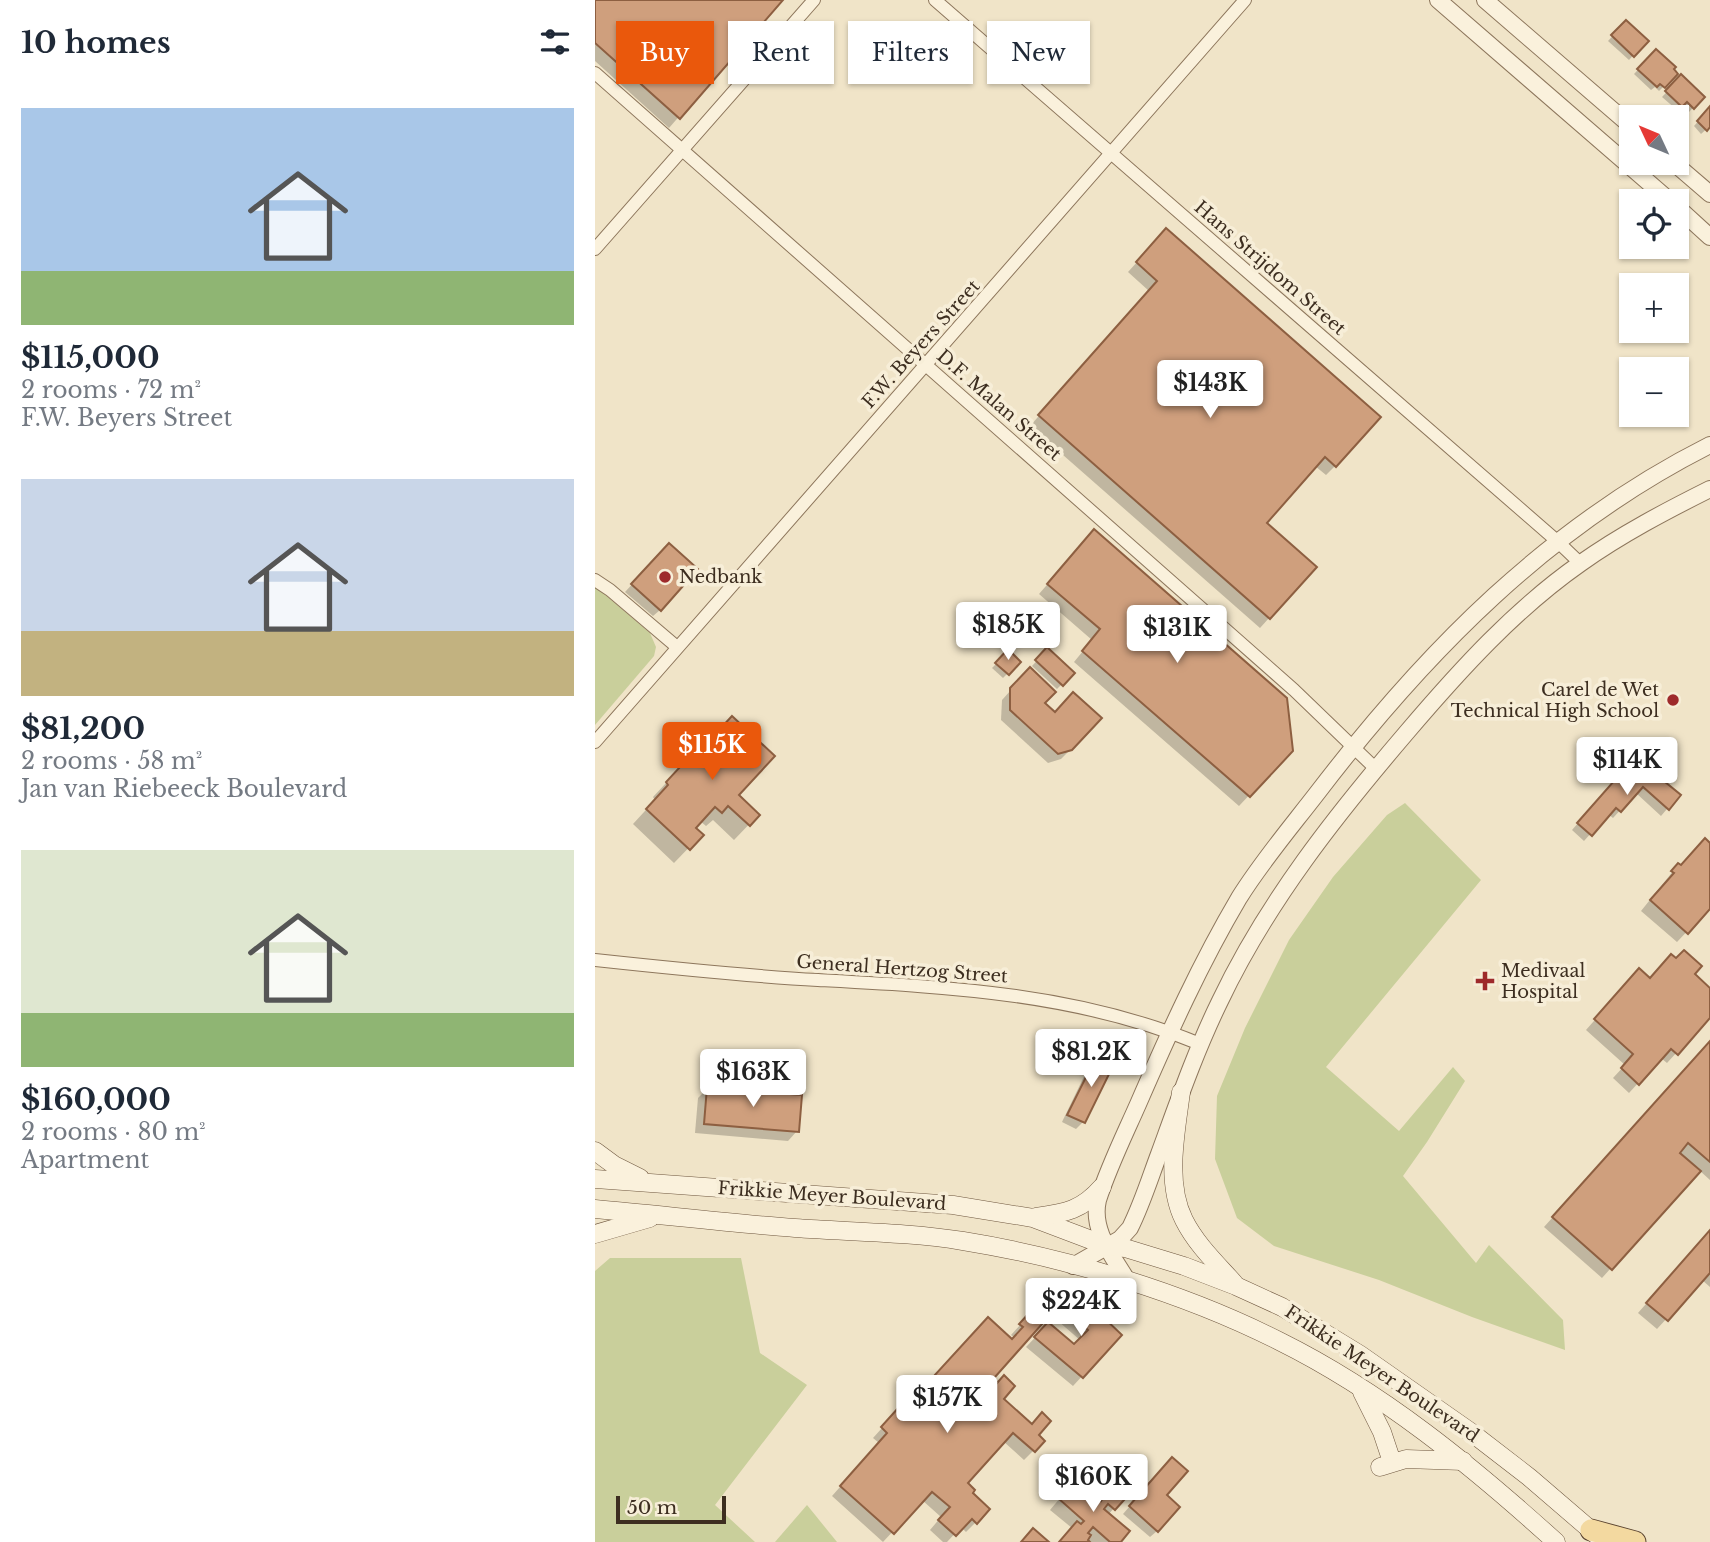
<!DOCTYPE html>
<html lang="en">
<head>
<meta charset="utf-8">
<style>
  body { margin:0; font-family:"Libre Baskerville",serif; background:#f2f2f3; color:#1f2937; height:100vh; display:flex; flex-direction:column; font-size:26px; white-space:nowrap }
  * { box-sizing:border-box; margin:0 }
  p { font-size:23px; color:#747a83 }
  .icon { flex:none; width:38px; height:38px; fill:none; stroke:currentColor; stroke-width:2; stroke-linecap:round; stroke-linejoin:round }
  .map { position:relative; flex:1; overflow:hidden }
  .sheet { display:flex; flex-direction:column; background:#fff; width:595px }
  .sheet>* { flex:none }
  .guide { position:absolute; left:21px; top:21px; width:665px; height:63px; display:flex; gap:14px }
  .needle { width:46px; rotate:314deg }
  .tools { position:absolute; left:1024px; top:105px; display:grid; gap:14px }
  .tools a { display:grid; place-items:center; width:70px; height:70px; border-radius:0px; background:#fff; box-shadow:0 2px 5px #0004; font-size:35px }
  .scale { position:absolute; left:21px; bottom:18px; width:110px; box-sizing:border-box; padding-left:7px; border:4px solid #3d2e20; border-top:0; font-size:19px; line-height:24px; white-space:nowrap; color:#3d2e20; -webkit-text-stroke:5px #f7eed8; paint-order:stroke }
  .price { position:absolute; translate:-50% -60px; padding:0 16px; border-radius:7px; background:#fff; color:#222; font-size:23px; line-height:46px; filter:drop-shadow(0 2px 4px #0008) }
  .price::after { content:''; position:absolute; left:50%; top:42px; width:21px; height:16px; margin-left:-10px; background:inherit; clip-path:polygon(0 0,100% 0,50% 100%) }
  .price.selected { background:#ea580c; color:#fff }
  ul { padding:0; list-style:none }
  li { display:grid; align-content:center; gap:14px; height:371px; padding:0 21px }
  li span { display:grid; place-items:center; height:217px; border-radius:0px; color:#555 }
  li>.icon { margin-inline-start:auto }
  span .icon { width:126px; height:126px; fill:#fffc; stroke-width:1 }
  li b { font-size:30px }
  h2 { display:flex; justify-content:space-between; align-items:center; height:84px; padding:0 21px; font-size:30px }
  .tag { padding:0 24px; border-radius:0px; background:#fff; box-shadow:0 2px 5px #0004; font-size:24px; line-height:63px }
  .tag.selected { background:#ea580c; color:#fff }
  main { display:flex; flex:1; min-height:0 }
  .map>svg:first-child { display:block }
  .green { fill:#c9cf9b }
  .shadow { fill:#0003 }
  .building { fill:#cf9f7d; stroke:#8d5f41; stroke-width:2 }
  .lines { fill:none; stroke-linecap:round; stroke-linejoin:round }
  .minor-casing { stroke:#8d765c; stroke-width:14 }
  .tertiary-casing { stroke:#8d765c; stroke-width:18 }
  .secondary-casing { stroke:#6f573f; stroke-width:19 }
  .primary-casing { stroke:#5b4430; stroke-width:23 }
  .minor { stroke:#faf1dc; stroke-width:12 }
  .tertiary { stroke:#faf1dc; stroke-width:16 }
  .secondary { stroke:#faf1dc; stroke-width:18 }
  .primary { stroke:#f3d9a0; stroke-width:21 }
  .poi-dot { fill:#9e2a2b; stroke:#f7eed8; stroke-width:2.5 }
  .labels { text-anchor:middle; stroke-width:7; stroke-linejoin:round; paint-order:stroke }
  .street-label { font-size:18px; fill:#3d2e20; stroke:#f7eed8 }
  .poi-label { font-size:18px; fill:#3d2e20; stroke:#f7eed8; text-anchor:start }
</style>
</head>
<body>
<main>
<section class="sheet">
<h2>10 homes<svg class="icon" aria-label="filters" viewBox="0 0 24 24"><path d="M4 7h16M4 17h16"/><circle cx="9" cy="7" r="2"/><circle cx="15" cy="17" r="2"/></svg></h2>
<ul>
<li><span style="background:linear-gradient(#a9c7e8 75%,#8fb573 0)"><svg class="icon" aria-label="home" viewBox="0 0 24 24"><path d="M3 11l9-7 9 7M6 9v11h12V9"/></svg></span><div><b>$115,000</b><p>2 rooms · 72 m²</p><p>F.W. Beyers Street</p></div></li>
<li><span style="background:linear-gradient(#c9d6e8 70%,#c2b280 0)"><svg class="icon" aria-label="home" viewBox="0 0 24 24"><path d="M3 11l9-7 9 7M6 9v11h12V9"/></svg></span><div><b>$81,200</b><p>2 rooms · 58 m²</p><p>Jan van Riebeeck Boulevard</p></div></li>
<li><span style="background:linear-gradient(#dfe7d0 75%,#8fb573 0)"><svg class="icon" aria-label="home" viewBox="0 0 24 24"><path d="M3 11l9-7 9 7M6 9v11h12V9"/></svg></span><div><b>$160,000</b><p>2 rooms · 80 m²</p><p>Apartment</p></div></li>
</ul>
</section>
<div class="map">
<svg width="1115" height="1542" viewBox="0 0 1115 1542">
  <rect width="100%" height="100%" fill="#f0e4c8"/>
  <g class="green">
    <path d="M0,586L55,633L61,647L59,656L0,725Z"/>
    <path d="M810,803L886,880L731,1067L804,1131L858,1067L870,1081L832,1142L808,1176L881,1263L894,1245L968,1320L970,1350L877,1317L784,1280L679,1246L642,1218L620,1159L622,1096L650,1028L694,940L738,877L792,815Z"/>
    <path d="M15,1258H146L165,1353L212,1385L120,1505L160,1542H0V1271Z"/>
    <path d="M212,1505L242,1542H180Z"/>
  </g>
  <g class="shadow">
    <path d="M0,0H186L74,128L0,61Z"/>
    <path d="M1031,22L1051,41L1034,60L1013,41Z"/>
    <path d="M1061,51L1081,74L1064,91L1060,87L1056,90L1039,74Z"/>
    <path d="M1086,77L1108,97L1094,112L1086,105L1082,110L1067,97Z"/>
    <path d="M1115,108V126L1106,134L1099,126Z"/>
    <path d="M562,240L740,466L731,475L720,466L670,523L674,618L665,628L435,426L554,291L533,272Z"/>
    <path d="M490,541L696,751L644,806L479,662L497,640L444,594Z"/>
    <path d="M67,552L65,610L58,616L30,592Z"/>
    <path d="M452,650L478,673L462,689L437,666Z"/>
    <path d="M413,652L424,662L408,678L397,668Z"/>
    <path d="M426,679L448,703L476,749L466,759L453,763L406,720L407,700Z"/>
    <path d="M97,755L163,815L139,840L118,820L111,826L105,821L98,828L106,835L79,863L38,824L60,800L58,797Z"/>
    <path d="M1019,782H1034L1083,796L1066,816L1041,793L1018,818L1013,814L989,841L977,830Z"/>
    <path d="M1115,846V907L1082,942L1046,911L1083,865L1086,867Z"/>
    <path d="M1097,974L1115,990V1016L1072,1063L1066,1058L1034,1093L1018,1078L1030,1065L991,1030L1035,980Z"/>
    <path d="M1115,1042V1180L1104,1170L1007,1278L949,1227Z"/>
    <path d="M502,1057L488,1122L481,1129L467,1122L495,1064Z"/>
    <path d="M112,1089L202,1131L193,1141L100,1133L103,1098Z"/>
    <path d="M1115,1231V1287L1107,1280L1062,1329L1043,1313Z"/>
    <path d="M444,1289L465,1312L461,1316L435,1310L439,1294Z"/>
    <path d="M483,1295L525,1335L478,1386L431,1347L453,1324L479,1347L485,1340L463,1321Z"/>
    <path d="M435,1314L445,1324L389,1386L406,1399L448,1441L429,1460L408,1441L370,1483L375,1494L393,1510L371,1532L366,1527L352,1542H348L335,1530L346,1517L327,1500L288,1542L237,1496L284,1443L278,1438L305,1408L308,1395L318,1386L329,1389L417,1341L420,1338L416,1335Z"/>
    <path d="M570,1466L562,1531L555,1537L528,1514Z"/>
    <path d="M510,1486L526,1500L513,1515L524,1542H464L477,1528L455,1510L471,1491L499,1498Z"/>
  </g>
  <g class="building">
    <path d="M0,0H188L85,119L0,43Z"/>
    <path d="M1031,20L1054,41L1039,57L1016,35Z"/>
    <path d="M1061,49L1081,67L1079,69L1083,74L1070,88L1065,84L1062,87L1042,69Z"/>
    <path d="M1086,74L1110,97L1099,109L1092,102L1087,107L1070,91Z"/>
    <path d="M1115,106V127L1112,131L1102,121Z"/>
    <path d="M571,228L786,417L741,467L730,457L672,523L722,567L675,619L443,415L562,281L541,262Z"/>
    <path d="M499,529L692,698L698,751L655,797L487,651L505,629L452,584Z"/>
    <path d="M74,543L103,569L66,611L36,584Z"/>
    <path d="M452,647L480,673L468,686L440,660Z"/>
    <path d="M413,649L426,662L414,675L400,663Z"/>
    <path d="M435,667L461,692L450,703L460,712L478,692L507,718L477,750L463,754L415,710V688Z"/>
    <path d="M137,716L180,756L144,795L165,815L155,826L133,806L127,813L120,807L101,828L109,835L95,850L51,809L73,785L71,782L112,738L114,741Z"/>
    <path d="M1048,764L1086,795L1074,810L1048,787L1026,812L1021,808L997,836L982,823L1026,773L1035,780Z"/>
    <path d="M1110,838L1115,843V909L1093,934L1055,900L1079,873L1076,871L1083,863L1086,865Z"/>
    <path d="M1089,950L1107,966L1100,974L1115,988V1018L1083,1055L1076,1049L1044,1085L1026,1068L1038,1054L999,1019L1044,968L1055,978L1076,954L1081,958Z"/>
    <path d="M1115,1041V1162L1093,1143L1085,1153L1106,1171L1017,1270L957,1217Z"/>
    <path d="M502,1055L519,1064L490,1123L472,1115Z"/>
    <path d="M112,1087L207,1095L204,1132L109,1124Z"/>
    <path d="M1115,1230V1273L1073,1321L1051,1303Z"/>
    <path d="M443,1287L471,1293L467,1313L438,1306Z"/>
    <path d="M483,1293L527,1335L488,1378L439,1337L453,1322L479,1344L493,1330L471,1310Z"/>
    <path d="M435,1312L448,1323L392,1386L396,1390L409,1375L420,1386L409,1399L437,1424L447,1412L456,1421L444,1435L450,1441L440,1452L418,1433L373,1483L380,1490L378,1493L395,1509L382,1524L377,1519L361,1536L343,1520L355,1507L337,1492L299,1534L245,1486L292,1433L286,1427L314,1396L317,1384L329,1387L393,1317L417,1339L428,1327L424,1324Z"/>
    <path d="M577,1457L593,1471L572,1495L585,1507L563,1532L534,1506Z"/>
    <path d="M481,1480L506,1501L508,1498L502,1493L510,1484L529,1500L520,1510L513,1504L509,1509L535,1531L526,1542H515L498,1527L493,1533L496,1535L493,1540L495,1542H464L482,1521L486,1524L489,1521L464,1499Z"/>
    <path d="M438,1528L454,1542H426Z"/>
  </g>
  <g class="lines">
    <defs>
      <g id="minor">
        <path d="M340,0L962,541L985,563"/>
        <path d="M0,73L699,690L781,769"/>
        <path d="M0,249L219,0"/>
        <path d="M0,580L15,590L82,647"/>
        <path d="M0,742L650,0"/>
        <path d="M0,960C74,968 148,976 223,980C354,987 482,993 605,1044"/>
      </g>
      <g id="tertiary">
        <path d="M843,0L1075,201"/>
        <path d="M890,0L1036,126"/>
        <path d="M1079,163L1115,194"/>
        <path d="M1082,207L1115,237"/>
        <path d="M478,1266L525,1239L535,1228C547,1204 555,1178 564,1154C583,1102 601,1050 625,1001C672,902 741,815 812,732C864,671 920,609 986,563C1027,534 1071,511 1115,489"/>
        <path d="M532,1280C517,1255 496,1230 503,1200C514,1166 530,1134 544,1102C574,1033 605,964 644,898C667,861 696,827 723,792C831,651 954,526 1115,445"/>
      </g>
      <g id="secondary">
        <path d="M586,1092C581,1132 570,1182 589,1220C601,1244 621,1263 639,1283"/>
        <path d="M0,1151L19,1165L45,1178"/>
        <path d="M0,1179L358,1205L438,1218L512,1246L530,1248L589,1266L641,1286L687,1307L764,1354L877,1433L934,1477L1005,1538"/>
        <path d="M0,1209C67,1215 133,1223 200,1228C256,1232 313,1232 368,1241C473,1258 589,1293 684,1341C787,1392 877,1466 961,1542"/>
        <path d="M441,1217C471,1213 487,1210 507,1187"/>
        <path d="M0,1234L55,1218"/>
        <path d="M767,1392L787,1432L795,1456"/>
        <path d="M785,1467L811,1459L868,1461"/>
      </g>
      <path id="primary" d="M996,1530L1040,1542"/>
    </defs>
    <use href="#minor" class="minor-casing"/>
    <use href="#tertiary" class="tertiary-casing"/>
    <use href="#secondary" class="secondary-casing"/>
    <use href="#primary" class="primary-casing"/>
    <use href="#minor" class="minor"/>
    <use href="#tertiary" class="tertiary"/>
    <use href="#secondary" class="secondary"/>
    <use href="#primary" class="primary"/>
  </g>
  <g class="poi-dot">
    <circle cx="70" cy="577" r="7"/>
    <circle cx="1078" cy="700" r="7"/>
    <path d="M886.5 970.5h7v7h7v7h-7v7h-7v-7h-7v-7h7z"/>
  </g>
  <g class="labels">
    <g class="street-label">
      <text transform="translate(675 268) rotate(41)" y="6">Hans Strijdom Street</text>
      <text transform="translate(326 344) rotate(-48)" y="6">F.W. Beyers Street</text>
      <text transform="translate(404 405) rotate(41)" y="6">D.F. Malan Street</text>
      <text transform="translate(307 969) rotate(4)" y="6">General Hertzog Street</text>
      <text transform="translate(237 1196) rotate(4)" y="6">Frikkie Meyer Boulevard</text>
      <text transform="translate(787 1374) rotate(34)" y="6">Frikkie Meyer Boulevard</text>
    </g>
    <g class="poi-label">
      <text x="84" y="583">Nedbank</text>
      <text x="1064" y="696" text-anchor="end">Carel de Wet<tspan x="1064" dy="21">Technical High School</tspan></text>
      <text x="906" y="977">Medivaal<tspan x="906" dy="21">Hospital</tspan></text>
    </g>
  </g>
</svg>
<div class="tools">
<a><svg class="needle" viewBox="-14 -14 28 28"><path d="M0-13l5 13h-10z" fill="#e53935"/><path d="M0 13l5-13h-10z" fill="#747a83"/></svg></a>
<a><svg class="icon" aria-label="locate" viewBox="0 0 24 24"><circle cx="12" cy="12" r="6"/><path d="M12 2v4M12 18v4M2 12h4M18 12h4"/></svg></a>
<a>+</a>
<a>−</a>
</div>
<div class="scale">50 m</div>
<b class="price" style="left:615px;top:420px">$143K</b>
<b class="price" style="left:413px;top:662px">$185K</b>
<b class="price" style="left:582px;top:665px">$131K</b>
<b class="price selected" style="left:117px;top:782px">$115K</b>
<b class="price" style="left:1032px;top:797px">$114K</b>
<b class="price" style="left:496px;top:1089px">$81.2K</b>
<b class="price" style="left:158px;top:1109px">$163K</b>
<b class="price" style="left:486px;top:1338px">$224K</b>
<b class="price" style="left:352px;top:1435px">$157K</b>
<b class="price" style="left:498px;top:1514px">$160K</b>
<div class="guide">
<a class="tag selected">Buy</a>
<a class="tag">Rent</a>
<a class="tag">Filters</a>
<a class="tag">New</a>
</div>
</div>
</main>
</body>
</html>
